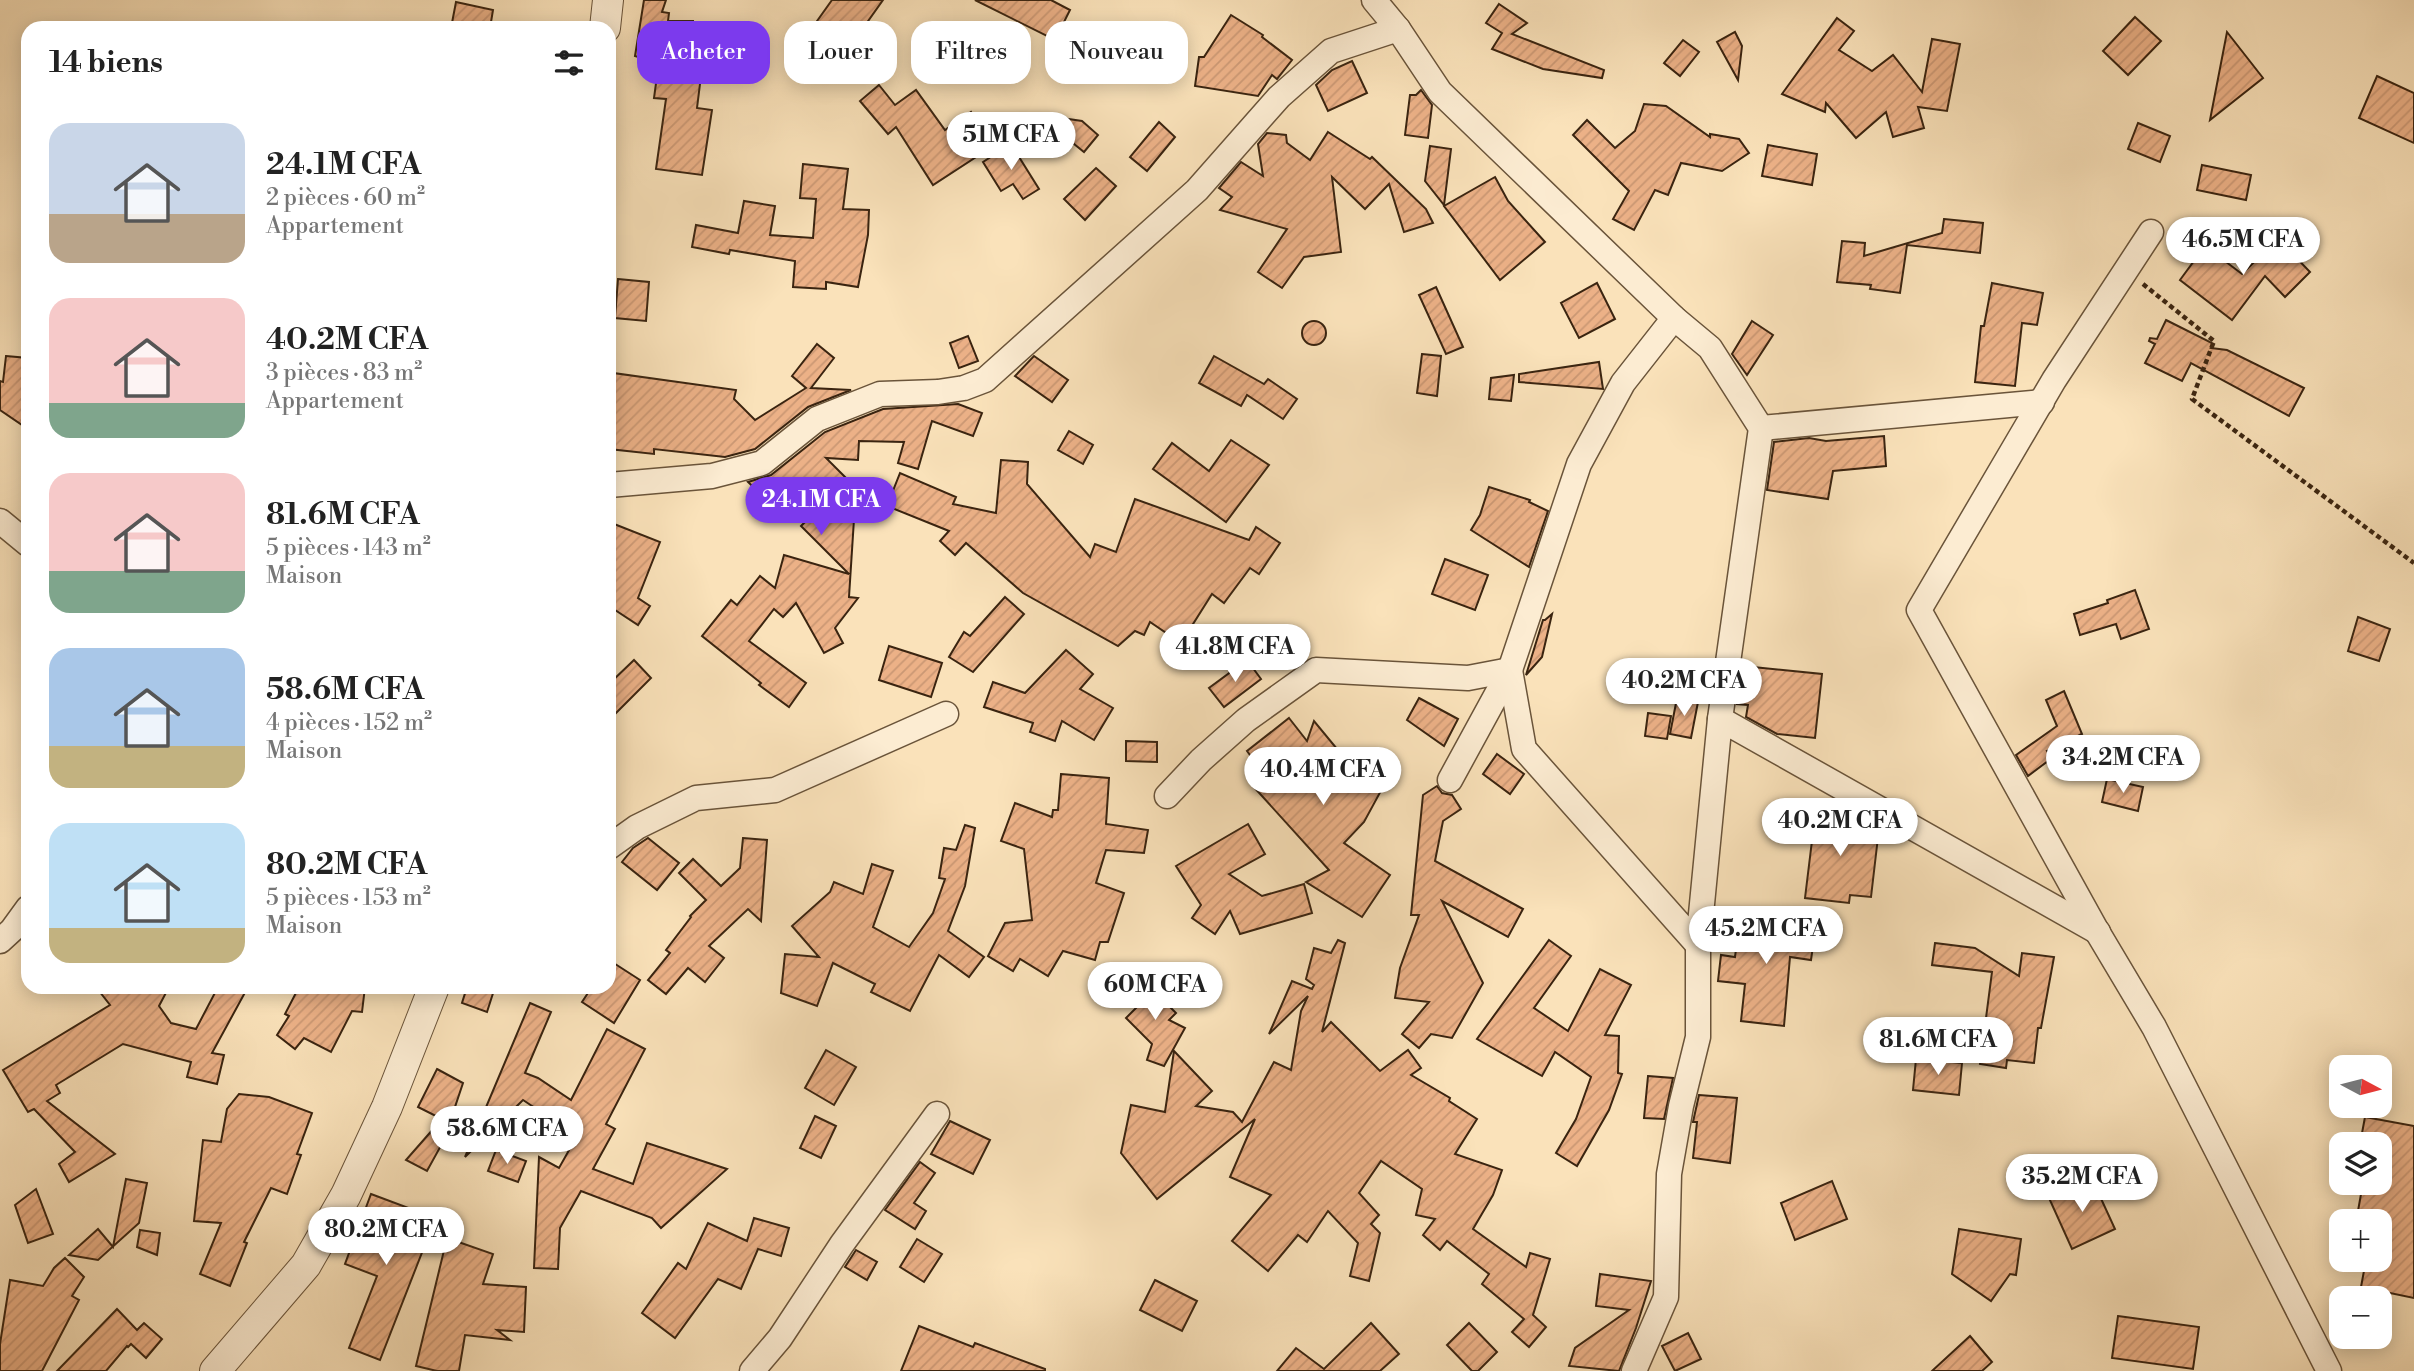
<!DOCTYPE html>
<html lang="fr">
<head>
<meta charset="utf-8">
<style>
  body { margin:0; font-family:"Libre Bodoni",serif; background:#f2f2f2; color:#222; height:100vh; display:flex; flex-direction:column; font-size:26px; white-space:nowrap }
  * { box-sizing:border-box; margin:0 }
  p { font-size:23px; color:#767676 }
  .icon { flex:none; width:38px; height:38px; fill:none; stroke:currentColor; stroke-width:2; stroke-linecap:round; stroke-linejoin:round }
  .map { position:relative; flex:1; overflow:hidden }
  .drawer { position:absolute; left:21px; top:21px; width:595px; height:973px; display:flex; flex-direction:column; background:#fff; border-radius:21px; box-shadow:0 4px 18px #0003 }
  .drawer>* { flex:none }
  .hud { position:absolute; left:637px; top:21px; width:665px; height:63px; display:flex; gap:14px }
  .needle { width:46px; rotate:97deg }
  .fabs { position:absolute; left:2329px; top:1055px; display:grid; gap:14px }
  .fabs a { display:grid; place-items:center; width:63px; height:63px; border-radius:14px; background:#fff; box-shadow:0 4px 18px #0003; font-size:35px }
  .price { position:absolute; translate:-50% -60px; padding:0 16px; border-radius:24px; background:#fff; color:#222; font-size:23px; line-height:46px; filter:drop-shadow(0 2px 4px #0008) }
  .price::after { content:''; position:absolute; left:50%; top:42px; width:21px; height:16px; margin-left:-10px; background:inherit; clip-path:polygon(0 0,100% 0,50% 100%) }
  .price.current { background:#7c3aed; color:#fff }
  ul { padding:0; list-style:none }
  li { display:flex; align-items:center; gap:21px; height:175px; padding:0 28px }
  li span { display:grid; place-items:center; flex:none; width:196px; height:140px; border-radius:21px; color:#555 }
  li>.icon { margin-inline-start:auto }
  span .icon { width:84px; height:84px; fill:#fffc; stroke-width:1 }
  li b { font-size:30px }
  h2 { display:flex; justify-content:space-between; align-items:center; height:84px; padding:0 28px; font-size:30px }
  .pill { padding:0 24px; border-radius:21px; background:#fff; box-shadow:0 4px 18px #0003; font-size:24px; line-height:63px }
  .pill.current { background:#7c3aed; color:#fff }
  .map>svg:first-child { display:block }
  .building { fill:url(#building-hatch); stroke:#3a2410; stroke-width:2 }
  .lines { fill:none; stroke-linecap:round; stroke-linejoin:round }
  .minor-casing { stroke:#6a543a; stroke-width:27 }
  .tertiary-casing { stroke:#6a543a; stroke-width:32 }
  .path { stroke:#3a2410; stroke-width:4.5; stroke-dasharray:5 3.5; stroke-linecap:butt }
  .minor { stroke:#fcecd2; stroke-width:24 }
  .tertiary { stroke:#fcecd2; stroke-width:30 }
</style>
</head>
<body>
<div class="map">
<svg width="2414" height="1371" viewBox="0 0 2414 1371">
  <defs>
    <pattern id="building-hatch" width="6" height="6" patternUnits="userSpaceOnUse" patternTransform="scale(1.75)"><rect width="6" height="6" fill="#ecb187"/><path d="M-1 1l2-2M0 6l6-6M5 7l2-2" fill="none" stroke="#cb9874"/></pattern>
  </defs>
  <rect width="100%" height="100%" fill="#fae2ba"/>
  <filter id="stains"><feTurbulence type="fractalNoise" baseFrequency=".00286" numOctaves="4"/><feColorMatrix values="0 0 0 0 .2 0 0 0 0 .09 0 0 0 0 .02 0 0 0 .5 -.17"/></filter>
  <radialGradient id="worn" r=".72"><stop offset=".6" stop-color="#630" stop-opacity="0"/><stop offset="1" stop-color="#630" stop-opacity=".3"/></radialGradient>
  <g class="building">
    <path d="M644,0H666L662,12L669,13L668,21H693L692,75L701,76L697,108L712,110L702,175L656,169L666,99L654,98L660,54L648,52L645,59L635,56Z"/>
    <path d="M832,0H883L839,62L805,38Z"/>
    <path d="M975,0H1051L1070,10L1055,40Z"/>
    <path d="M456,2L493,10L490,28H451Z"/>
    <path d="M1499,4L1527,23L1512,34L1604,70L1602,78L1543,69L1492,49L1502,33L1486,23Z"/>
    <path d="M1231,15L1263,35L1262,37L1292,60L1277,79L1272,75L1258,96L1195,86L1199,57H1204Z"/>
    <path d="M2135,17L2161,41L2128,75L2103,51Z"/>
    <path d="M1837,18L1854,31L1839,50L1872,71L1893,55L1922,92L1932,39L1960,44L1947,111L1918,107L1924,128L1893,137L1886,112L1856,138L1826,103L1825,112L1782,94Z"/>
    <path d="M1735,32L1742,46L1738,80L1717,42Z"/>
    <path d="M2227,32L2263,78L2210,120Z"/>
    <path d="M1683,40L1699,52L1680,76L1664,63Z"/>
    <path d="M1352,61L1367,93L1328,111L1316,85L1332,70Z"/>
    <path d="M2377,76L2414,93V143L2359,118Z"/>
    <path d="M879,85L895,105L916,90L945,130L971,112L993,146L933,185L896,127L888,134L860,101Z"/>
    <path d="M1421,90L1432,105L1428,138L1405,135L1410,95H1416Z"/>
    <path d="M1644,104L1666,106L1710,137V134L1739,139L1749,153L1722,171L1681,163L1668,195L1655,190L1634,230L1613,219L1629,191L1573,135L1587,120L1615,148L1635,131Z"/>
    <path d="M1055,117L1082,121L1098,135L1084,152L1074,144L1051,141Z"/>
    <path d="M1159,122L1175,137L1147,171L1130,157Z"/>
    <path d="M2138,123L2170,136L2160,162L2128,149Z"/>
    <path d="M1328,132L1370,159L1372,157L1426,209L1433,223L1404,232L1389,184L1365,209L1332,177L1341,252L1304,257L1282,288L1258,272L1287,229L1220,210L1232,197L1219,188L1241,162L1263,176L1258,144L1267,133L1286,135L1287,143L1310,160Z"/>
    <path d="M1011,144L1039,189L1023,199L1013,184L1001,191L983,162Z"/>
    <path d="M1768,145L1817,154L1812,185L1762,176Z"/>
    <path d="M1430,146L1451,149L1444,205L1425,181Z"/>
    <path d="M803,164L848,169L843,209L869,210L868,235L858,287L826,282V289L793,287L795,261L730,250L729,254L692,247L696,225L738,233L744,201L775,206L770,235L813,238L816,199L800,198Z"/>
    <path d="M2202,165L2251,175L2246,200L2197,190Z"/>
    <path d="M1096,168L1116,186L1085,220L1064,199Z"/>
    <path d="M1495,177L1508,201L1545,242L1500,280L1444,206Z"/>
    <path d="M1944,219L1983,223L1980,253L1907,245L1900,293L1870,289L1871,285L1837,282L1842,241L1865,243L1864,256L1942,233Z"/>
    <path d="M2281,236L2290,244L2287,248L2310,272L2285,297L2265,276L2232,320L2180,280L2205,246L2242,274Z"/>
    <path d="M618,279L649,282L646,321L615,318Z"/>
    <path d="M1597,283L1615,319L1579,338L1561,303Z"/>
    <path d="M1992,283L2043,293L2037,325L2022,323L2015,386L1975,382L1981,326H1984Z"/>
    <path d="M1436,287L1463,347L1446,354L1419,295Z"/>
    <path d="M2166,320L2214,344L2211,348L2227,350L2304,388L2289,416L2191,363L2182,381L2145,363L2155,344L2149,341L2150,338L2157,339Z"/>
    <path d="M1752,321L1773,335L1747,375L1732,354Z"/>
    <circle cx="1314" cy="333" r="12"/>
    <path d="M968,336L978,361L959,368L950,343Z"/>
    <path d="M817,344L834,358L811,388L851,390L808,407L755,449L725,457L654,449V454L609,449V403L613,373L736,390L734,399L755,420L806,388L792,376Z"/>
    <path d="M1422,354L1441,356L1437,396L1417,393Z"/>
    <path d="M6,356L28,358V429L0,410V381L3,382Z"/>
    <path d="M1034,356L1068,380L1052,402L1015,376Z"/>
    <path d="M1214,356L1264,384L1268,379L1297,399L1283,419L1247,395L1241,406L1199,383Z"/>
    <path d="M1599,362L1603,389L1519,382V374Z"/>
    <path d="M1514,375L1511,401L1489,399L1491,378Z"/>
    <path d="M958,404L982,413L973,436L932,421L918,469L898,463L904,442L859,441L858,460L826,458L856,488L849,597L858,598L835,628L843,643L824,653L796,603L783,617L774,609L749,641L806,683L789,707L759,685L761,683L702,636L731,600L737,605L760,576L775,588L784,555L849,574L801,526L805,522L771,497L767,500L748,482L771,475L825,432L883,409Z"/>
    <path d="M1069,431L1093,445L1083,464L1058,450Z"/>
    <path d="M1884,436L1886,466L1833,471L1828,499L1767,490L1774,442L1809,438L1826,441Z"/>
    <path d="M1231,440L1269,465L1226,522L1153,469L1172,443L1209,471Z"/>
    <path d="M1001,460L1028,462L1027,484L1090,557L1095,544L1116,552L1135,499L1249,540L1256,527L1280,543L1259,574L1250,568L1224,603L1212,594L1181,643L1150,622L1144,635L1135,631L1118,646L1023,593L966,543L955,555L940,541L949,531L887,506L900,473L956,497L953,504L996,513Z"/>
    <path d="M1489,487L1530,500L1529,502L1548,511L1529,567L1471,530L1480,515Z"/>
    <path d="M609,522L660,542L638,598L650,606L638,625L609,606Z"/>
    <path d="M1445,559L1488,575L1475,610L1432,594Z"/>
    <path d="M2135,590L2149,629L2121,639L2116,624L2080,635L2074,614L2108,603L2107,600Z"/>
    <path d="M1005,597L1024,614L973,672L949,657L964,632L970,636Z"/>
    <path d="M1552,614L1542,657L1526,675L1543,620H1545Z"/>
    <path d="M2358,617L2390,629L2379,661L2348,651Z"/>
    <path d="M889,646L942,663L931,697L879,680Z"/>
    <path d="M1066,650L1093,674L1080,689L1113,708L1094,740L1062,721L1055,741L1030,732L1033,723L984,707L993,682L1025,693Z"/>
    <path d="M634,660L651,678L609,720V684Z"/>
    <path d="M1247,660L1261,679L1224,707L1209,688Z"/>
    <path d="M1703,661L1713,662L1707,702L1685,700L1688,681L1701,682Z"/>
    <path d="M1743,666L1822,674L1815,738L1777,734L1746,717L1748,705L1737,704Z"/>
    <path d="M2064,691L2082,734L2047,751L2052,758L2028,776L2016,755L2057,726L2046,700Z"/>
    <path d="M1419,698L1458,719L1444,746L1407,720Z"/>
    <path d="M1677,698L1698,702L1691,738L1670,734Z"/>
    <path d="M1648,713L1671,716L1667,739L1645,736Z"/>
    <path d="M1289,718L1307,741L1314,721L1337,749L1361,768L1364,762L1389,776L1364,822L1344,843L1390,875L1362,917L1306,882L1329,870L1252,785L1264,774L1247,751Z"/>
    <path d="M1126,741L1157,742V762L1126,761Z"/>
    <path d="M1497,754L1524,774L1510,794L1483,774Z"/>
    <path d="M1061,774L1109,778L1106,824L1148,830L1144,853L1106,850L1096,883L1124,893L1108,942H1100L1095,960L1063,951L1048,976L1020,959L1013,971L988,956L1005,923L1032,920L1024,849L1001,841L1015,803L1052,817L1053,810H1058Z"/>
    <path d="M2107,779L2143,787L2138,811L2102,802Z"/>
    <path d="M1437,786L1442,793L1452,795L1461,809L1443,821L1435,861L1523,909L1508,937L1442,901L1483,983L1452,1038L1431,1034L1419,1048L1402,1034L1429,1002L1395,998L1400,968L1419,915H1411L1423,795Z"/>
    <path d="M1842,805L1860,815L1857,835L1878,837L1871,897L1850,895L1849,903L1805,898L1816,808L1841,812Z"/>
    <path d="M1248,824L1265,854L1229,874L1262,896L1304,884L1312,913L1240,934L1230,911L1215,934L1192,918L1201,905L1176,866Z"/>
    <path d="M965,825L975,828L965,886L948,931L984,957L969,977L939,955L910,1011L871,992L875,984L833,963L817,1006L781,993L785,954L819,957L792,926L830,892L834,882L863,894L872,864L893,871L873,927L909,947L933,913L945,879L939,878L944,848L956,850Z"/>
    <path d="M648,838L679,863L657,890L622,862L633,848Z"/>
    <path d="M743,838L767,840L761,921L748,909L709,946L724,958L705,982L688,968L666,994L648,980L670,953L666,950L691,917L690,916L706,900L679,873L693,859L721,886L740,868Z"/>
    <path d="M1740,918L1816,925L1811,960L1790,957L1784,1026L1741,1021L1745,984L1718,981L1721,955L1735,957Z"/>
    <path d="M1338,940L1345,943L1322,1032L1331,1022L1380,1071L1408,1050L1421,1068L1411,1075L1450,1098L1449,1101L1477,1119L1455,1154L1502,1170L1493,1195L1473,1229L1526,1267L1530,1253L1550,1259L1533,1315L1546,1327L1529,1347L1512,1332L1524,1319L1482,1284L1489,1274L1447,1241L1440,1250L1423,1235L1435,1219L1416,1215L1422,1189L1381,1161L1359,1193L1379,1215L1371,1224L1380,1233L1369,1281L1350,1276L1358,1243L1328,1211L1307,1242L1298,1235L1268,1271L1232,1241L1271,1195L1230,1177L1255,1119L1157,1199L1121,1153L1131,1105L1165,1112L1174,1051L1212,1091L1196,1106L1233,1112L1242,1122L1274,1062L1291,1070L1301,1011L1308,996L1269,1034L1292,981L1312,989L1314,985L1306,979L1314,948L1331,953Z"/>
    <path d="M1549,940L1571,956L1534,1008L1568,1031L1600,969L1631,985L1605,1035L1619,1036L1618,1073L1622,1074L1609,1110L1577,1166L1556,1153L1576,1119L1591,1077L1555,1052L1542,1076L1477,1039Z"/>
    <path d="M1935,943L1975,948L2019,976L2022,953L2054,957L2041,1028H2038L2034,1063L2007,1060L2006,1068L1980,1064L1992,972L1932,965Z"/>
    <path d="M609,960L640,980L614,1023L582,1002L592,987H609Z"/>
    <path d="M1140,977L1176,1013L1169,1020L1185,1028L1164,1066L1147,1060L1152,1044L1126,1018L1140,1004L1127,991Z"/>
    <path d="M96,987H169L159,1006L171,1023L196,1029L218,987H248L212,1053L224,1055L217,1084L187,1077L191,1062L123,1044L56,1085L60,1093L47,1101L115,1154L69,1182L59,1164L75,1152L34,1109L28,1112L3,1070L110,1005Z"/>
    <path d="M299,987H365L362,1012L352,1011L331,1052L304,1038L295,1049L277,1035L289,1016L285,1014Z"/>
    <path d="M467,987H495L487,1012L462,1003Z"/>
    <path d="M530,1003L551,1012L525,1073L538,1078L571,1100L607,1029L645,1049L606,1124L615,1129L593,1169L633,1184L647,1143L727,1169L661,1228L652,1218L581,1191L560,1228L558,1269L534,1268L539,1157L559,1168L577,1136L523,1100L465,1157Z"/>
    <path d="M826,1050L856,1067L834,1105L805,1088Z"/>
    <path d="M1916,1059L1962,1063L1959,1095L1913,1090Z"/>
    <path d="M437,1069L463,1083L455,1107L460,1111L427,1171L406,1160L442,1119L418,1107Z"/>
    <path d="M1648,1076L1673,1078L1664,1119L1644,1118Z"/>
    <path d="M239,1094L269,1097L312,1113L297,1154L301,1155L287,1194L271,1188L244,1242L247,1243L230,1286L200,1274L221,1223L194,1221L203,1140L221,1142L227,1109Z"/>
    <path d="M1699,1095L1737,1098L1730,1163L1693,1158L1697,1122H1693Z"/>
    <path d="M815,1116L836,1126L821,1158L800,1148Z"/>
    <path d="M2365,1117L2414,1126V1298L2361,1287L2366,1260H2380V1222H2356L2363,1183H2380V1144H2360Z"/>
    <path d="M950,1121L990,1140L973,1174L931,1154Z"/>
    <path d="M496,1150L526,1161L518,1182L488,1171Z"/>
    <path d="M920,1162L935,1173L914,1203L926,1211L915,1229L885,1210Z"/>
    <path d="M126,1179L147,1183L139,1223L98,1260L69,1255L98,1229L113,1247Z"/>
    <path d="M2092,1179L2115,1229L2072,1249L2049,1198Z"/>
    <path d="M1832,1181L1847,1219L1795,1240L1781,1203Z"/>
    <path d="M36,1189L53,1234L28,1243L15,1205Z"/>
    <path d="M371,1194L430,1216L425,1230L430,1232L380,1360L349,1348L377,1276L345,1264Z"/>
    <path d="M754,1218L789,1228L781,1256L758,1249L741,1289L718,1279L675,1338L642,1313L678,1263L686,1269L708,1223L747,1241Z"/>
    <path d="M1959,1229L2021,1239L2016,1275L2010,1274L1991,1301L1952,1274Z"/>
    <path d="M140,1230L160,1233L157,1255L137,1247Z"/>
    <path d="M447,1238L493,1254L483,1284L526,1287L524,1332L497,1330L510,1340L465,1335L459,1371H437L416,1366Z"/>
    <path d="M917,1239L942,1254L924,1282L900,1267Z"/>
    <path d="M856,1250L877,1262L867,1280L845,1267Z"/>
    <path d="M65,1258L84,1277L72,1296L79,1300L42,1371H0V1344L10,1280L43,1286L54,1268Z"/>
    <path d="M1600,1274L1651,1281L1636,1328L1619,1371L1569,1366L1575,1348L1629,1310L1596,1306Z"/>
    <path d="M1155,1280L1197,1301L1182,1331L1140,1310Z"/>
    <path d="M117,1309L137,1330L144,1323L162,1339L146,1358L131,1344L128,1347L127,1346L106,1371H57Z"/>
    <path d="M2118,1316L2199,1327L2193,1369L2112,1358Z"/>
    <path d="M1371,1323L1399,1354L1380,1371H1277L1296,1348L1324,1369Z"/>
    <path d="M1469,1323L1497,1352L1478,1371H1472L1447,1345Z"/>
    <path d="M919,1326L973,1347L975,1343L1045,1369V1371H901Z"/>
    <path d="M1688,1333L1701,1359L1675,1371L1662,1346Z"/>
    <path d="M1970,1336L1992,1362L1982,1371H1932Z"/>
  </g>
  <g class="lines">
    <defs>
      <g id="minor">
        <path d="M1374,0L1398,29L1440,92L1674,318L1710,348L1761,428L1720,719"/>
        <path d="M2151,232L2054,380L1919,610L2098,933L2154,1027L2329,1371"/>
        <path d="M1761,428L2042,402"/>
        <path d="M609,485L712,476L762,463L817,419L880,394L938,392L964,388L985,380L1197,190L1279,97L1331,51L1398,29"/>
        <path d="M0,521L28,544"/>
        <path d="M1510,670L1524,749L1698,945L1720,719L2098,932"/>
        <path d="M1450,780L1510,670L1579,464L1623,383L1674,318"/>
        <path d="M1167,796L1201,760L1246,720L1316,670L1468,678L1510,670"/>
        <path d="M609,847L637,827L696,798L775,790L946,714"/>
        <path d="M0,941L12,930L28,908"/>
        <path d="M752,1371L780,1338L842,1244L937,1114"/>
        <path d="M1634,1371L1666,1297L1669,1174L1681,1106L1698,1037V945"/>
      </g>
      <g id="tertiary">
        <path d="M605,28L608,0"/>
        <path d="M215,1371L306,1265L346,1195L387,1107L434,987"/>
      </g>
    </defs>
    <use href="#minor" class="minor-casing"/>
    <use href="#tertiary" class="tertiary-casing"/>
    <path class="path" d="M2143,284L2214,341L2192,399L2414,563"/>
    <use href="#minor" class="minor"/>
    <use href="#tertiary" class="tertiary"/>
  </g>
  <rect width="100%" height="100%" filter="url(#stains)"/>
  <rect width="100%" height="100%" fill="url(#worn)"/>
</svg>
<div class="fabs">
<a><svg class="needle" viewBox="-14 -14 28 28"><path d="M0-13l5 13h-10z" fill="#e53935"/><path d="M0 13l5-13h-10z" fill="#767676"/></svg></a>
<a><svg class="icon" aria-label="layers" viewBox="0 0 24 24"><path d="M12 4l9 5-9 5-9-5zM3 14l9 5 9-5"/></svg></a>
<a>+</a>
<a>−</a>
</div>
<b class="price" style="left:1011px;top:172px">51M CFA</b>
<b class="price" style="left:2243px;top:277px">46.5M CFA</b>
<b class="price current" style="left:821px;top:537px">24.1M CFA</b>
<b class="price" style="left:1235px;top:684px">41.8M CFA</b>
<b class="price" style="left:1684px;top:718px">40.2M CFA</b>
<b class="price" style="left:2123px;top:795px">34.2M CFA</b>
<b class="price" style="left:1323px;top:807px">40.4M CFA</b>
<b class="price" style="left:1840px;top:858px">40.2M CFA</b>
<b class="price" style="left:1766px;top:966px">45.2M CFA</b>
<b class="price" style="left:1155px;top:1022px">60M CFA</b>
<b class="price" style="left:1938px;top:1077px">81.6M CFA</b>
<b class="price" style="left:507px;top:1166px">58.6M CFA</b>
<b class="price" style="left:2082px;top:1214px">35.2M CFA</b>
<b class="price" style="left:386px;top:1267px">80.2M CFA</b>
<div class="hud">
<a class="pill current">Acheter</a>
<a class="pill">Louer</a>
<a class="pill">Filtres</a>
<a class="pill">Nouveau</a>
</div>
<section class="drawer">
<h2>14 biens<svg class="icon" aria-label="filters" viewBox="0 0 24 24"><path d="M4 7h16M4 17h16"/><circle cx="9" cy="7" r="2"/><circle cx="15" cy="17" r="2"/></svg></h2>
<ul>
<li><span style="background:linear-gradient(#c9d6e8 65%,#b9a48a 0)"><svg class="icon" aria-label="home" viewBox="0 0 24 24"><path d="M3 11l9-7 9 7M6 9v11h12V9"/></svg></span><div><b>24.1M CFA</b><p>2 pièces · 60 m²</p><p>Appartement</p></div></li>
<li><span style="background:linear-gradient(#f6c9c9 75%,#7fa58c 0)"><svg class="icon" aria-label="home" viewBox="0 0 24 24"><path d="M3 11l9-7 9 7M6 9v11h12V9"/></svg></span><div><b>40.2M CFA</b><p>3 pièces · 83 m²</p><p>Appartement</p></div></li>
<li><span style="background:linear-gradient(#f6c9c9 70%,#7fa58c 0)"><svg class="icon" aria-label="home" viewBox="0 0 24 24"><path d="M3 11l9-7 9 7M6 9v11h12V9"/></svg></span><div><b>81.6M CFA</b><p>5 pièces · 143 m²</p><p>Maison</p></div></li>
<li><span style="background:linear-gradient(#a9c7e8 70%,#c2b280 0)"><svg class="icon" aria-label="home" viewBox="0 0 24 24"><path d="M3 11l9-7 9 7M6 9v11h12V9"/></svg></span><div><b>58.6M CFA</b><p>4 pièces · 152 m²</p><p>Maison</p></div></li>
<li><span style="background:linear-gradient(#bfe0f5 75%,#c2b280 0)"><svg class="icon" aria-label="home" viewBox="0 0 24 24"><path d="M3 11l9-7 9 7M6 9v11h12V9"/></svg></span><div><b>80.2M CFA</b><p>5 pièces · 153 m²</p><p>Maison</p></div></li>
</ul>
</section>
</div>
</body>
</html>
